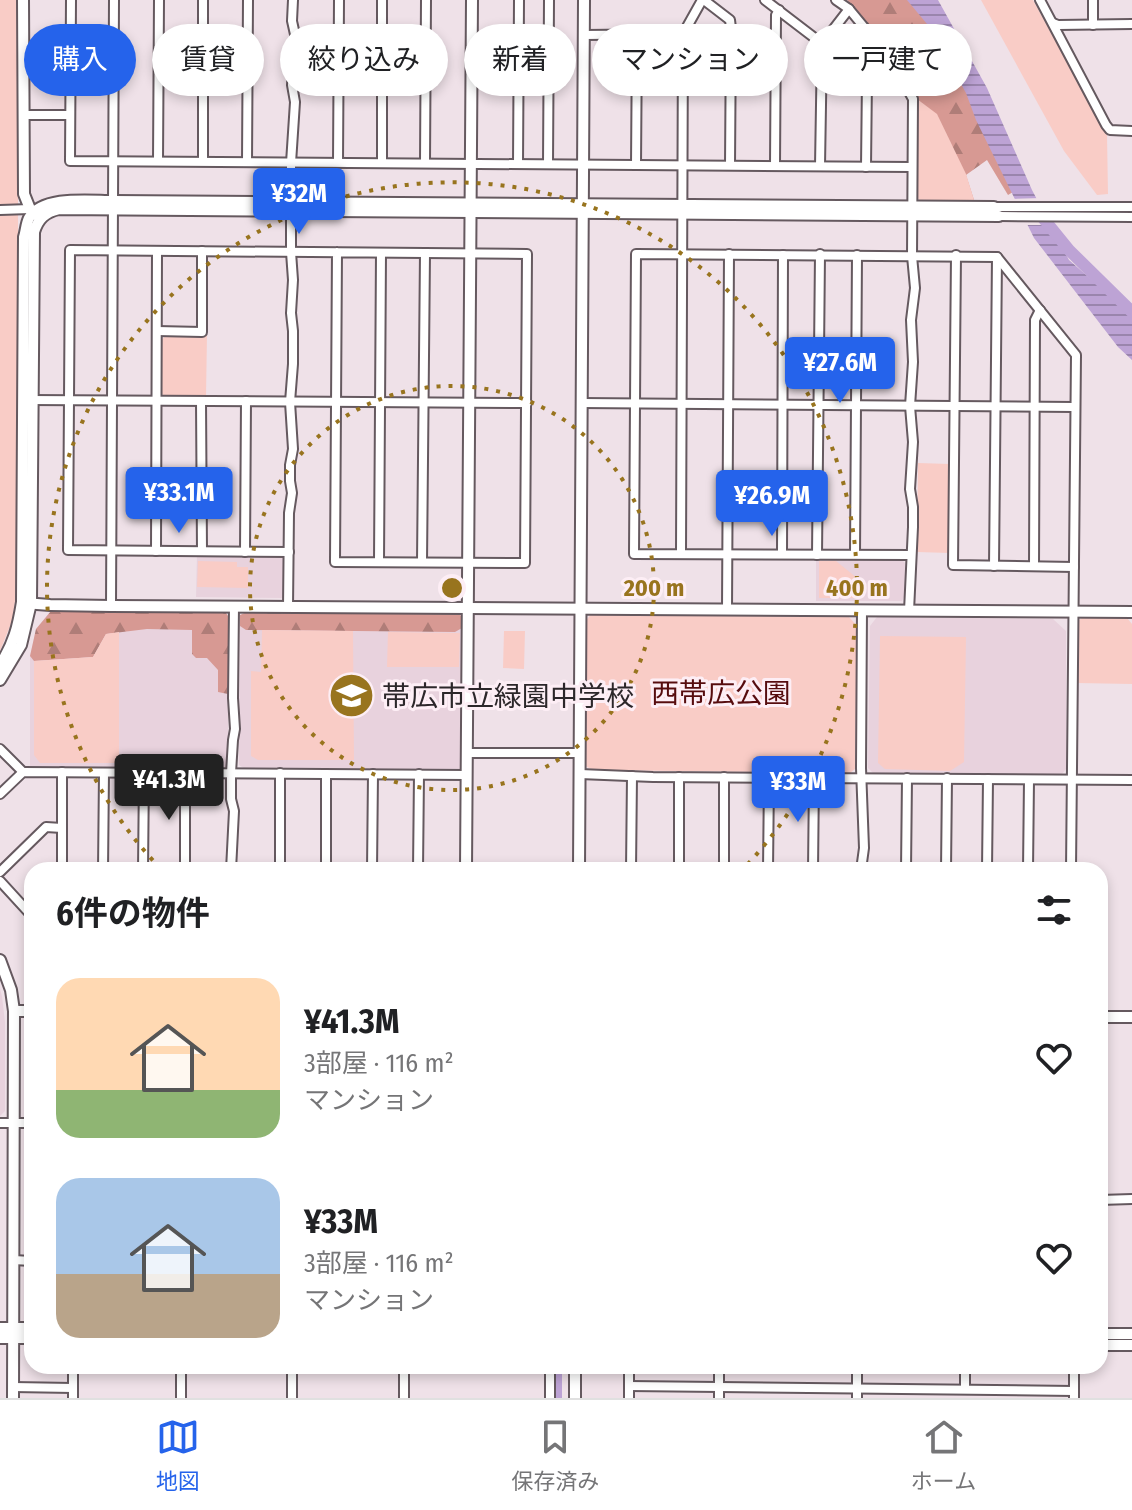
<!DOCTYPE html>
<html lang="ja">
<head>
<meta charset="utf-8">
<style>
  body { margin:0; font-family:"Fira Sans Condensed","Noto Sans JP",sans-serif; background:#f6f6f6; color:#202124; height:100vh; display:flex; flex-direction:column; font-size:30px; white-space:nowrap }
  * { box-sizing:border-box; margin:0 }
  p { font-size:26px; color:#757577 }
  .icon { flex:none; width:44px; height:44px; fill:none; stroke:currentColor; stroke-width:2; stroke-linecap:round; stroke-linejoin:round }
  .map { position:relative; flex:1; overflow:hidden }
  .panel { position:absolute; left:24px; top:862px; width:1084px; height:512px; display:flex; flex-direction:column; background:#fff; border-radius:24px; box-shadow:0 4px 12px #0003 }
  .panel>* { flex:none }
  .banner { position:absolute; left:24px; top:24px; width:1084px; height:72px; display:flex; gap:16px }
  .price { position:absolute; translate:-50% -68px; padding:0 18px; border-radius:8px; background:#2563eb; color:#fff; font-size:26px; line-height:52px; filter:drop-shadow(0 2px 4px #0008) }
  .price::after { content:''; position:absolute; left:50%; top:48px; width:24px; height:18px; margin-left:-12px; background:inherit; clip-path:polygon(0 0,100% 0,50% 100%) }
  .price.active { background:#222; color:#fff }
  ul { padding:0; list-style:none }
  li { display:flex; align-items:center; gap:24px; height:200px; padding:0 32px }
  li span { display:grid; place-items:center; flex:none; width:224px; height:160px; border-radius:24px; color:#555 }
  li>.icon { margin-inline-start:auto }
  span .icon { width:96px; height:96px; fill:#fffc; stroke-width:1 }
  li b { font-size:34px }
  h2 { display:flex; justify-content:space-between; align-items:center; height:96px; padding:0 32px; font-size:34px }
  .tag { padding:0 28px; border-radius:36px; background:#fff; box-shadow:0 4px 12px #0003; font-size:28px; line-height:72px }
  .tag.active { background:#2563eb; color:#fff }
  .menu { display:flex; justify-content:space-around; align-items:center; height:112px; border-top:2px solid #e0e0e0; background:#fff; font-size:22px; color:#757577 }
  .menu a { display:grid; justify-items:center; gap:4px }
  .menu .active { color:#2563eb }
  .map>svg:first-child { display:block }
  .built { fill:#e8d2dd }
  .forest { fill:url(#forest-firs) }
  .park { fill:#f9ccc6 }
  .water { fill:url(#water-rules) }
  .pier { fill:#efe1e8 }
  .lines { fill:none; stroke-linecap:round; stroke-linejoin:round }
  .river { stroke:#bda3d5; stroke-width:12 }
  .minor-casing { stroke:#65595f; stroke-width:12 }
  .tertiary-casing { stroke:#65595f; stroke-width:14 }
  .minor { stroke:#fff; stroke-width:8 }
  .tertiary { stroke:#fff; stroke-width:10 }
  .ring { fill:none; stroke:#98741e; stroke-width:4; stroke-dasharray:4 8 }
  .labels { text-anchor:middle; stroke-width:6; stroke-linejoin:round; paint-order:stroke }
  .park-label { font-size:28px; fill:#560c0e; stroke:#fdeef5 }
  .poi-label { font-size:28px; fill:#2c272a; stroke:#fdeef5; text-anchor:start }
  .centre { fill:#98741e; stroke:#fdeef5; stroke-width:4 }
  .ring-label { font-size:24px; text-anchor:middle; font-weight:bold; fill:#98741e; stroke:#fdeef5; stroke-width:6; stroke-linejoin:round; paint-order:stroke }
</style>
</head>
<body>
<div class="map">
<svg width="1132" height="1398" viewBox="0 0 1132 1398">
  <defs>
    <pattern id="forest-firs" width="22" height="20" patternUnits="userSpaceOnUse" patternTransform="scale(2)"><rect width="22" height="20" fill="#d79993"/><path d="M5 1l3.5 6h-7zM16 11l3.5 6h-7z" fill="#af7d78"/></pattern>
    <pattern id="water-rules" width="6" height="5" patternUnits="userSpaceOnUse" patternTransform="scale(2)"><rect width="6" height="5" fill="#bda3d5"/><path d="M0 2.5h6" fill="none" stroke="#9a85ad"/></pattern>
  </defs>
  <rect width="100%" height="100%" fill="#efe1e8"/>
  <g class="built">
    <path d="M197,555L284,556V598L196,597Z"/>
    <path d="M816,559L902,560L905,563L904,597L902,601H816Z"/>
    <path d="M51,611L226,613L228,616V768L30,767V656L36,629Z"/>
    <path d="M456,611L462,617V628L461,770L245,769L239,765L240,615Z"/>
    <path d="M877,617L1053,619L1066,631V769L1062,774H874L868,768L870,626Z"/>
    <path d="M0,989L2,996L5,1022V1111L0,1116Z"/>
  </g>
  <g class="forest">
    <path d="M847,0H915L926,13L1018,189L1008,195L987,160L966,175L974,200L917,197V99L897,58Z"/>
    <path d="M51,611L226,613L228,616V694L218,692V670L207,658H196L192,654V630L147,629L106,634L93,657L34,661L30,656L36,629Z"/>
    <path d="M249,611H456L462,617V628L455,632L246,630L240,626V615Z"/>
  </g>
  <g class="park">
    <path d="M0,0H18V582L12,621L0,651Z"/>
    <path d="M981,0H1033L1107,135L1108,194L1097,195L1064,151Z"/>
    <path d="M917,99L937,114L966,174L974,200L921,202L917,197Z"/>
    <path d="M166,335H207L206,396L166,397L161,393V341Z"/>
    <path d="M918,463L950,464V553L917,552Z"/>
    <path d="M198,561L237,562V567H248V588L197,587Z"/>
    <path d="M819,561H836L857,578V598H819Z"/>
    <path d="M591,614L849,617L857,626L855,769L850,773L593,770L585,766V622Z"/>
    <path d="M1083,617L1127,618L1132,624V684L1077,683L1078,621Z"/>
    <path d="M262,630L353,631L354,760H258L251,756V671L261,672Z"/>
    <path d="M504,631H525L524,669L503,668Z"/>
    <path d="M119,632V763H40L34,755V661L93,657L106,634Z"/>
    <path d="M388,632L460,633L459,667H387Z"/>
    <path d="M880,636L966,637L964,762L950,771L885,769L878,763Z"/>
  </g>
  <path class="water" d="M907,0H938L987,88L1032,190L1069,260L1132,315V360L1118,347L1034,238L976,120L966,93L927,24Z"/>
  <path class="pier" d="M1041,198L1055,225H1024L1011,199Z"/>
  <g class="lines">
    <g class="river">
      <path d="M1043,218L1069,250L1132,312"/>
      <path d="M556,1398V1366"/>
    </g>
    <defs>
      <g id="minor">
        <path d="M71,0L70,161L912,167"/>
        <path d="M704,0L730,20L731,28L730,165"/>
        <path d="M765,0L867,78L866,167"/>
        <path d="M836,0L849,9L892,61L913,99L912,256L915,288L911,320L913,362L910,406L913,442L910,489L913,507V527L909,611"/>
        <path d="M1040,0L1106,125L1110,130L1132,131"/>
        <path d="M1053,23L1058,25L1132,24"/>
        <path d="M1093,25V0"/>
        <path d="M584,35L683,34"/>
        <path d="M23,115H70"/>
        <path d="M158,161L159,0"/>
        <path d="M203,161V0"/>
        <path d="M247,162L248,0"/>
        <path d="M338,162L339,0"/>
        <path d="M425,162L426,0"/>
        <path d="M382,163V0"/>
        <path d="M518,164L519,0"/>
        <path d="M548,164L549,0"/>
        <path d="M636,165L637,35"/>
        <path d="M775,165L776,15L779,10"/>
        <path d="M820,166L822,44L849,9"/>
        <path d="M994,207H1132"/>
        <path d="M0,210L30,209"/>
        <path d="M999,216L1132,217"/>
        <path d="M956,255L953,565L1074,567"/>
        <path d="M157,331L202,332V251"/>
        <path d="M28,400L527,403"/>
        <path d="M201,401L202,551"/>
        <path d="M582,403L1074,407"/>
        <path d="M156,551L157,251"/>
        <path d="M245,552L246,401"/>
        <path d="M289,552L68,550L70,250L527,254L525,563L335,562L337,252"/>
        <path d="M681,554L683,34L702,0"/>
        <path d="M782,554L783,255"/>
        <path d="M855,554L857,255"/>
        <path d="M817,555L820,254"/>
        <path d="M911,555L634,554L636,254L997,257L1076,355L1071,870"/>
        <path d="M379,562L381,253"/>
        <path d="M422,562L425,253"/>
        <path d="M994,566L997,257"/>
        <path d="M1034,566L1035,320L1040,310"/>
        <path d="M111,606L114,0"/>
        <path d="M288,607L289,513L292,493L290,481V465L293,449L290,402L293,364V331L291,313L293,280L291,252V163L295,102L292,85L293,67L296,39L292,21L293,0"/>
        <path d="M727,610L729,254"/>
        <path d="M0,749L23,772"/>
        <path d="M467,753H580"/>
        <path d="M580,774L653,777L1132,780"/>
        <path d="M0,794L23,772L466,775"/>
        <path d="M62,870V772"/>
        <path d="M103,870L104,773"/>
        <path d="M143,870L144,773"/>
        <path d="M185,870V773"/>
        <path d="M231,870L234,811L231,799V773L233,740L235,729L233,698L234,606"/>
        <path d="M280,870V773"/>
        <path d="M326,870V774"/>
        <path d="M372,870L373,774"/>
        <path d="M418,870L419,774"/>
        <path d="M631,870L632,776"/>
        <path d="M679,870V777"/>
        <path d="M724,870V777"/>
        <path d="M768,870L769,777"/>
        <path d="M813,870L814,778"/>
        <path d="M861,870L864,848L861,768L862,610"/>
        <path d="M906,870L907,778"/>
        <path d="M946,870L947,778"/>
        <path d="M987,870L988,779"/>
        <path d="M1028,870L1029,780"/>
        <path d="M0,872L46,827L62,828"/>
        <path d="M0,881L32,916"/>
        <path d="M0,1123H32"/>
        <path d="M1100,1200L1132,1199"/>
        <path d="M13,1260L32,1261"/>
        <path d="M404,1366V1398"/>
        <path d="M1074,1366V1398"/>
        <path d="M629,1386L1074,1391"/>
        <path d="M13,1387L73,1388"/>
        <path d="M965,1389V1366"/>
        <path d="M73,1398V1366"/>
        <path d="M181,1398V1366"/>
        <path d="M292,1398V1366"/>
        <path d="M550,1398V1366"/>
        <path d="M629,1398V1366"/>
        <path d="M719,1398V1366"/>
        <path d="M857,1398V1366"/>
      </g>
      <g id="tertiary">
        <path d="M23,0L24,194L30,209L39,217"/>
        <path d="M24,603L50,605L111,606L1132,612"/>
        <path d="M0,665C14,643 18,627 22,602L24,237C26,231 26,224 29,218C43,195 90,201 113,201L994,207"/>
        <path d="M0,680L21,645L31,603L34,232C38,219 45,212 59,209L999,216"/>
        <path d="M466,870L472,0"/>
        <path d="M579,870L584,0"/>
        <path d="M0,960L11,990L14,1011L13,1398"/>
        <path d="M14,1011H32"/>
        <path d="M1100,1017H1132"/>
        <path d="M0,1328H32"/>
        <path d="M1100,1334H1132"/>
        <path d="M0,1338H32"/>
        <path d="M1100,1345H1132"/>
        <path d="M575,1398V1366"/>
      </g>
    </defs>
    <use href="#minor" class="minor-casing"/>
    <use href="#tertiary" class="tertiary-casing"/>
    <use href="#minor" class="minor"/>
    <use href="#tertiary" class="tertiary"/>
  </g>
  <g class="ring">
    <circle cx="452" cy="588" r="202"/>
    <path d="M161 869A405 405 0 1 1 743 869"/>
  </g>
  <defs>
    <symbol id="school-disc" viewBox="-11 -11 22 22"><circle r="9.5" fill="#98741e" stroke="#fdeef5"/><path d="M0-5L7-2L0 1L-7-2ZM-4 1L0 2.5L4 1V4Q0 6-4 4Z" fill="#fff"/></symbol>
  </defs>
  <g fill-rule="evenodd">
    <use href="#school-disc" x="326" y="670" width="51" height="51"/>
  </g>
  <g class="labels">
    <g class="park-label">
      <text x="721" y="703">西帯広公園</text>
    </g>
    <g class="poi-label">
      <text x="382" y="706">帯広市立緑園中学校</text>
    </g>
  </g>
  <circle cx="452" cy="588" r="12" class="centre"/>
  <g class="ring-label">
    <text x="654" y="596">200 m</text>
    <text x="857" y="596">400 m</text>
  </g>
</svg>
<b class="price" style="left:299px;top:236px">¥32M</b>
<b class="price" style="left:840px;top:405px">¥27.6M</b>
<b class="price" style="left:179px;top:535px">¥33.1M</b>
<b class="price" style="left:772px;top:538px">¥26.9M</b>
<b class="price active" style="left:169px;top:822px">¥41.3M</b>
<b class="price" style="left:798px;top:824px">¥33M</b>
<div class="banner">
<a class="tag active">購入</a>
<a class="tag">賃貸</a>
<a class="tag">絞り込み</a>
<a class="tag">新着</a>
<a class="tag">マンション</a>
<a class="tag">一戸建て</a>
</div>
<section class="panel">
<h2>6件の物件<svg class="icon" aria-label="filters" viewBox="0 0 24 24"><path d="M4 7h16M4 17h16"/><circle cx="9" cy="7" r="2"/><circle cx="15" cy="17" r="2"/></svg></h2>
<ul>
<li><span style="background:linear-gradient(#ffd9b3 70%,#8fb573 0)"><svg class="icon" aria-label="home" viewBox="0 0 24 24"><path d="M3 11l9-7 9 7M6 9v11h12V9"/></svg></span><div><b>¥41.3M</b><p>3部屋 · 116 m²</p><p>マンション</p></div><svg class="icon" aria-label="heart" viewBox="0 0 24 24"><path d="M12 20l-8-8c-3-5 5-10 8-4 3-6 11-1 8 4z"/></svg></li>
<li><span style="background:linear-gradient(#a9c7e8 60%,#b9a48a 0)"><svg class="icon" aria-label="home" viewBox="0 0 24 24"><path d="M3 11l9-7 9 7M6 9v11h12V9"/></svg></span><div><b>¥33M</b><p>3部屋 · 116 m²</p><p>マンション</p></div><svg class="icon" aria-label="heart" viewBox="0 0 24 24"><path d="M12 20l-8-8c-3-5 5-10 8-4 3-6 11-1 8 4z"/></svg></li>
</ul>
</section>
</div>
<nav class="menu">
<a class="active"><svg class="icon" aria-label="map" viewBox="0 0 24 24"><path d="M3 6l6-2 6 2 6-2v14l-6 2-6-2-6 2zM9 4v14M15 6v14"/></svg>地図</a>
<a><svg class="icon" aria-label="saved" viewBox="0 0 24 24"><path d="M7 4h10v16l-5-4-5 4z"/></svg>保存済み</a>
<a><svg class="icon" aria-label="home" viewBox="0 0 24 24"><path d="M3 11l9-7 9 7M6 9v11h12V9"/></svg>ホーム</a>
</nav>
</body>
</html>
